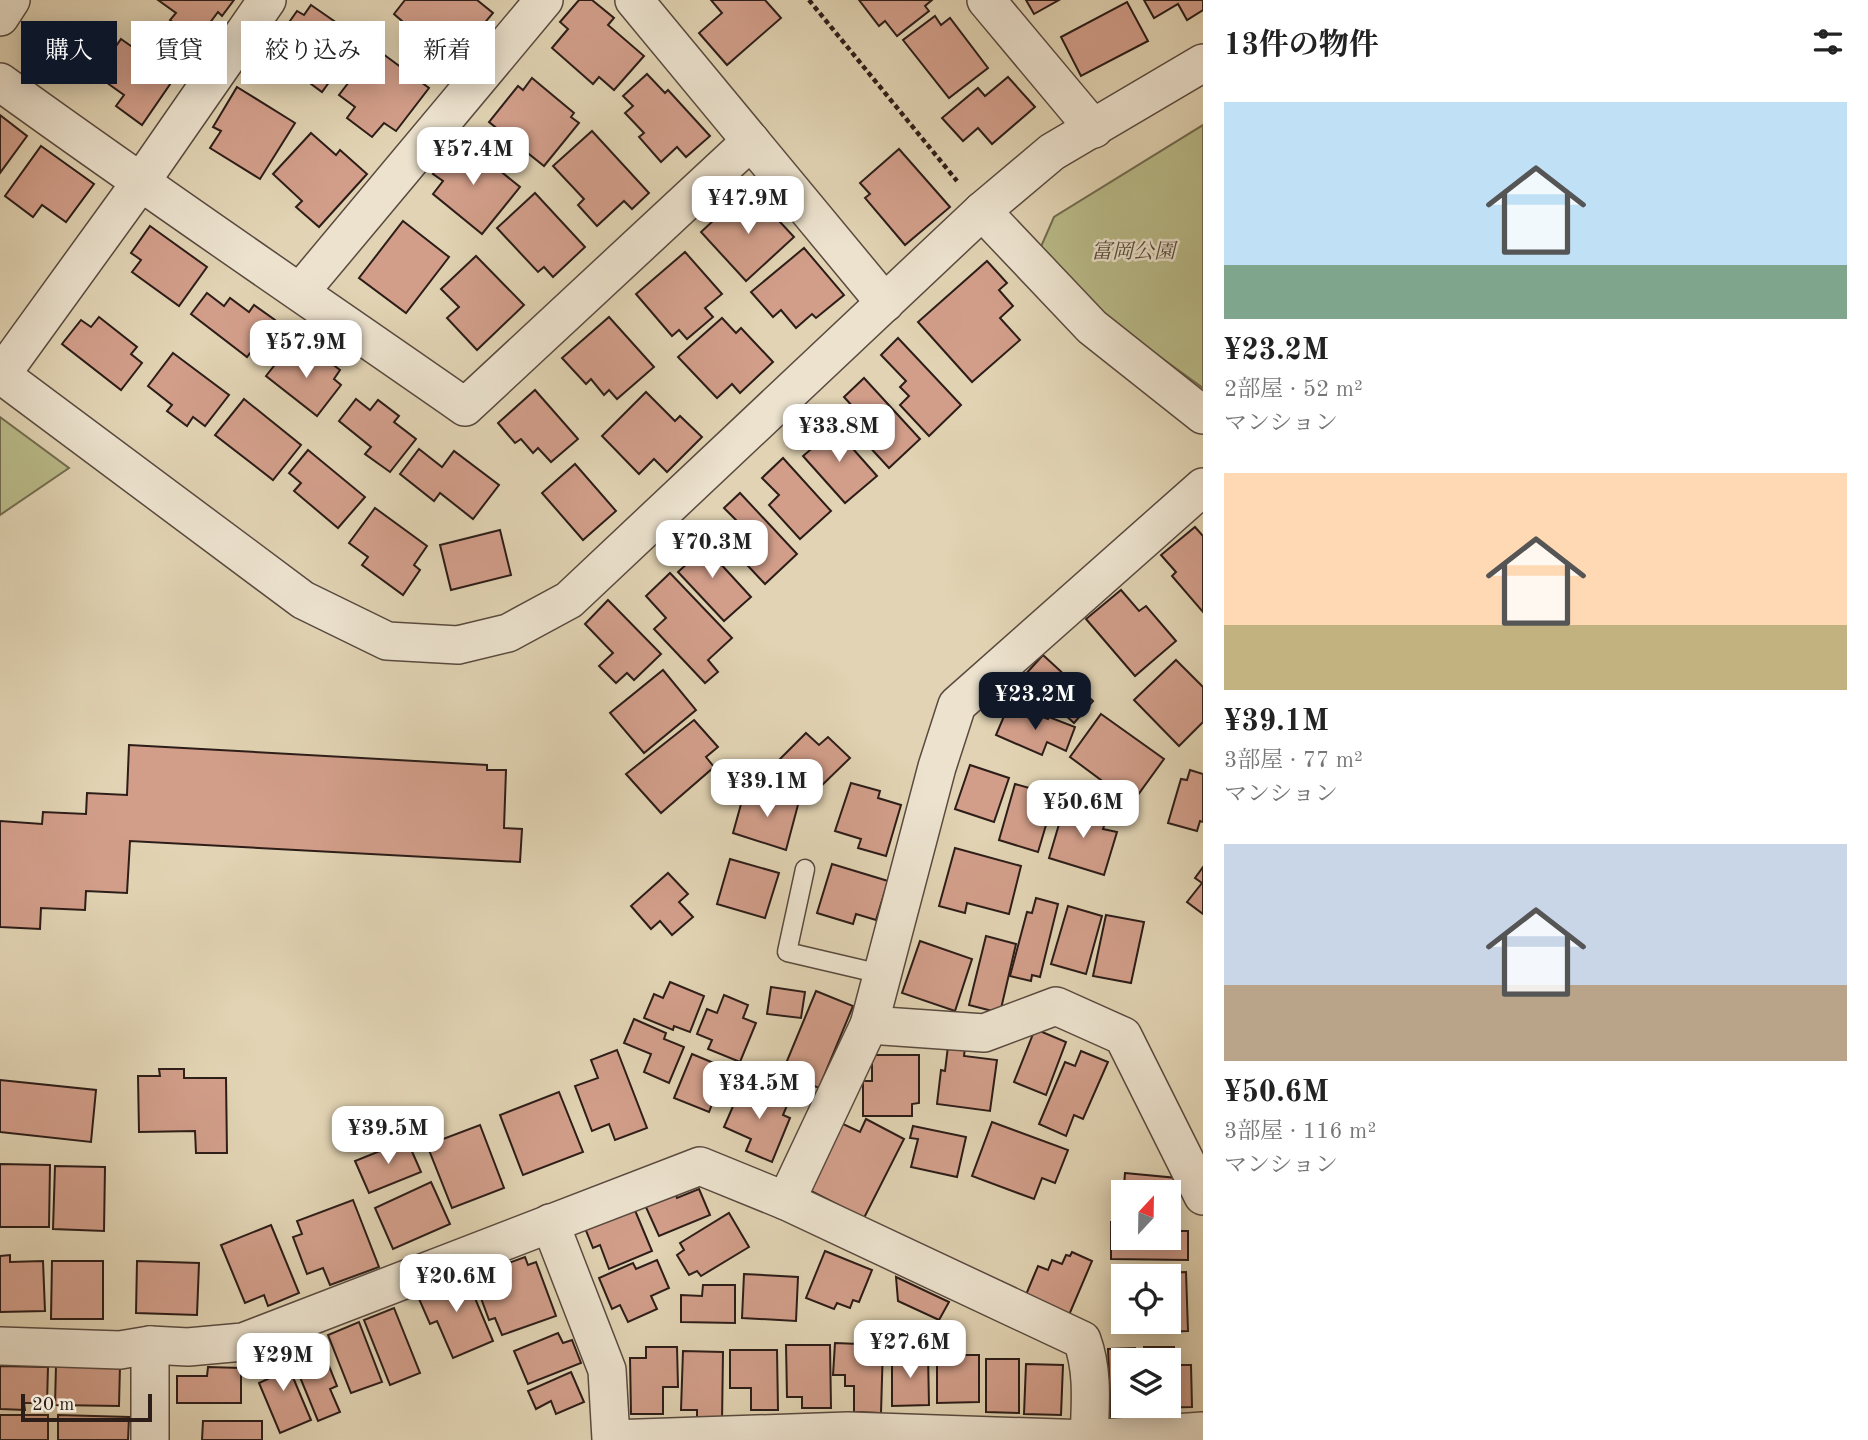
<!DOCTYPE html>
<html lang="ja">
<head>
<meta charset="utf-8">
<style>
  body { margin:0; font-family:"Old Standard TT","Noto Serif JP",serif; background:#f2f2f2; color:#222; height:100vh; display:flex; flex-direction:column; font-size:26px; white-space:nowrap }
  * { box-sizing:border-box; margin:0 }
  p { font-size:23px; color:#767676 }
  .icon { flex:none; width:38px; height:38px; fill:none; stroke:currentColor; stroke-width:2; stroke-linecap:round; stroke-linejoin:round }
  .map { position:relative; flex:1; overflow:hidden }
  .sheet { display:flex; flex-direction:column; background:#fff; width:665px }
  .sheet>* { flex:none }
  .hud { position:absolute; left:21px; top:21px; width:665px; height:63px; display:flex; gap:14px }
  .needle { width:46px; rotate:22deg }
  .tools { position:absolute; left:1111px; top:1180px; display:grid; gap:14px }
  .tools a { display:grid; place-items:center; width:70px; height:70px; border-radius:0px; background:#fff; box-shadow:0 4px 18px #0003; font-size:35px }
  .scale { position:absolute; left:21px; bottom:18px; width:131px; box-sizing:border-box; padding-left:7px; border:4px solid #2c1d18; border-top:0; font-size:19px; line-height:24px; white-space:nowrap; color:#2c1d18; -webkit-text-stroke:5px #ece2ce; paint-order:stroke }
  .price { position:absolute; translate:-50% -60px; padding:0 16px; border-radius:14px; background:#fff; color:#222; font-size:23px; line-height:46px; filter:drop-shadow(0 2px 4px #0008) }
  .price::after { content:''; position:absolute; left:50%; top:42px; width:21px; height:16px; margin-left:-10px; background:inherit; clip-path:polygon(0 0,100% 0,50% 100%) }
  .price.current { background:#111827; color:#fff }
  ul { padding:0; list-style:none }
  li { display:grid; align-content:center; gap:14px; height:371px; padding:0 21px }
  li span { display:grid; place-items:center; height:217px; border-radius:0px; color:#555 }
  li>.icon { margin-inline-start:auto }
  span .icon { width:126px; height:126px; fill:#fffc; stroke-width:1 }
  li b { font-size:30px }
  h2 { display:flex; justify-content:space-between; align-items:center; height:84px; padding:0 21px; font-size:30px }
  .tag { padding:0 24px; border-radius:0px; background:#fff; box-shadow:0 4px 18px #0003; font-size:24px; line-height:63px }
  .tag.current { background:#111827; color:#fff }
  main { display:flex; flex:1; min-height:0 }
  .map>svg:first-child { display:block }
  .green { fill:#b9bb89; stroke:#726c50; stroke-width:2 }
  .building { fill:#d29e8a; stroke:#2c1d18; stroke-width:2; fill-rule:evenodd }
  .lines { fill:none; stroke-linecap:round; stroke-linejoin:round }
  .lane-casing { stroke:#594a3f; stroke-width:21 }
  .street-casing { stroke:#594a3f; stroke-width:40 }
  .path { stroke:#2c1d18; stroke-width:4.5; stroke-dasharray:5 3.5; stroke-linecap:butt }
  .lane { stroke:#ece2ce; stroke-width:18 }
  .street { stroke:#ece2ce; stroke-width:37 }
  .labels { text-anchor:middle; stroke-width:5; stroke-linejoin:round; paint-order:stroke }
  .park-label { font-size:21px; font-style:italic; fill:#564c3a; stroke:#ece2ce }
</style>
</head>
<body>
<main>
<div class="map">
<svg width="1203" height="1440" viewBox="0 0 1203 1440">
  <rect width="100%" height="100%" fill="#e1d3b3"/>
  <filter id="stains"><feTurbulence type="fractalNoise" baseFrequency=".00286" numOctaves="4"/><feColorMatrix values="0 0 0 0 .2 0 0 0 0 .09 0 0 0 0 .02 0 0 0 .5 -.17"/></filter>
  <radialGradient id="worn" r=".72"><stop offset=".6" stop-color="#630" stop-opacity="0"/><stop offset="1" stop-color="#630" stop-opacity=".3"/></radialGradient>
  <g class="green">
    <path d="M1203,125V388L1074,295L1039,251L1054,217Z"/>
    <path d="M0,417L69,468L0,515Z"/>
  </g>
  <g class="building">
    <path d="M158,0H234L222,16L218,12L197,40L170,20L176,13Z"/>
    <path d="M405,0H477L493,13L467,44L460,39L451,50L430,32L424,40L394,14Z"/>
    <path d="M579,0H592L614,18L608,25L644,56L614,90L599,77L593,84L552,48L568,29L560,22Z"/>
    <path d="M711,0H765L781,18L727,65L699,33L722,13Z"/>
    <path d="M859,0H932L925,6L929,11L897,36L885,21L879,26Z"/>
    <path d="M1026,0H1059L1034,14Z"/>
    <path d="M1144,0H1203V10L1187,20L1178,4L1154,18Z"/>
    <path d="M1127,2L1148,41L1081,76L1061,37Z"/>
    <path d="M311,5L360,39L322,92L276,58L286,45L278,38L297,11L304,15Z"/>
    <path d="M935,16L941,25L950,18L988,68L949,98L903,40Z"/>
    <path d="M121,39L175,77L142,125L116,106L124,95L96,75Z"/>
    <path d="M375,48L429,88L396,131L384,123L372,137L347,118L355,107L339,95Z"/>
    <path d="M647,74L665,93L668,90L710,136L686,157L677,147L661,162L639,137L644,133L625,113L633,106L623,96Z"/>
    <path d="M1008,77L1035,107L992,144L978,128L963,141L942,118L978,88L985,96Z"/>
    <path d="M532,78L574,113L571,117L579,123L544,166L489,122L518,86L523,90Z"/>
    <path d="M237,87L295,123L260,179L210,148L221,131L213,127Z"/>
    <path d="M0,115L27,136L0,173Z"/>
    <path d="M592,131L649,193L632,209L624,201L597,226L578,205L584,199L553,166Z"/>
    <path d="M311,133L336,155L340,150L367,174L319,227L296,207L302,201L273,174Z"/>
    <path d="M461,139L520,187L482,234L433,194L443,181L433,174Z"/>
    <path d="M41,146L94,184L66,222L42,205L33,217L5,196Z"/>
    <path d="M899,149L950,207L905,245L865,198L870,194L860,183Z"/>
    <path d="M535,193L585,247L553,277L544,267L538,272L497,228Z"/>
    <path d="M756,196L794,237L746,281L701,232L730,205L734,210L747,198L751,202Z"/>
    <path d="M403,221L449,257L406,313L359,278Z"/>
    <path d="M150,226L207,267L179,306L132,272L141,260L131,253Z"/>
    <path d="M804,248L844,295L816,318L812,314L796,328L781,310L773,317L751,292Z"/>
    <path d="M685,252L722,294L705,308L713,317L687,339L679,330L672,336L636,294Z"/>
    <path d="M476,256L524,305L477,350L447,318L459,307L441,289Z"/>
    <path d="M987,261L1007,283L999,290L1013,306L1000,318L1020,340L972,382L918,322Z"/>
    <path d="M207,293L224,306L230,298L249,312L254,305L275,320L247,357L191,314Z"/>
    <path d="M99,317L137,347L131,354L142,363L121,390L62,344L81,320L91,327Z"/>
    <path d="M609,317L654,367L617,399L609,390L604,395L591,379L586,384L562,358Z"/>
    <path d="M722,318L736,333L741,328L773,362L740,393L732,384L717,398L678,357Z"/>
    <path d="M898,338L961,405L929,436L900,405L909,396L900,387L906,381L881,355Z"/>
    <path d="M289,347L312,364L319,354L340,370L334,379L341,385L317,416L266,376Z"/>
    <path d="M173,353L229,395L205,426L193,417L187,426L167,411L172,405L148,386Z"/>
    <path d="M864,378L920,439L889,468L843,418L854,408L844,397Z"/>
    <path d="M535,390L578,439L551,462L538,448L533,453L521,439L515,443L498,423Z"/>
    <path d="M646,392L675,421L680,416L702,437L667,472L654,459L639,474L602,436Z"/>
    <path d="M244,399L301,445L273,480L215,435Z"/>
    <path d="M356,399L370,410L378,400L399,416L394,422L416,439L390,472L365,454L371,447L339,421Z"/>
    <path d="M831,424L877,476L845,503L803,456L816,445L812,441Z"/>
    <path d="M419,449L442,467L454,451L499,485L473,519L440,493L434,501L400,474Z"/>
    <path d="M308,450L365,497L338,528L294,491L301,483L289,473Z"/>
    <path d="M783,458L831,511L800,539L769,505L779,495L762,478Z"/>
    <path d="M575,464L616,511L583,540L542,493Z"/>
    <path d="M740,493L797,554L765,584L721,537L737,521L724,508Z"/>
    <path d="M375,508L427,546L414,565L420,570L403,595L362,565L368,557L349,543Z"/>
    <path d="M1195,527L1203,536V612L1172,576L1176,572L1161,555Z"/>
    <path d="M500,530L511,575L451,590L440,545Z"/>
    <path d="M695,536L751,597L724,621L678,572L690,561L680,550Z"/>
    <path d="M670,573L732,638L708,660L718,672L705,683L654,629L666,618L646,596Z"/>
    <path d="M1121,590L1139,611L1146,606L1176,641L1135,676L1086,619Z"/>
    <path d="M608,600L661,654L634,680L627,673L616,683L599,666L613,653L585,624Z"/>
    <path d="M1043,655L1093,701L1074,723L1023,677Z"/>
    <path d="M1176,660L1203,687V722L1179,746L1134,700Z"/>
    <path d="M663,670L696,710L644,753L610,713Z"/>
    <path d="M1007,709L1032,719L1034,714L1048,719L1049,717L1075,727L1066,751L1047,742L1042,755L996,735Z"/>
    <path d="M1101,714L1164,759L1132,803L1070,757Z"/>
    <path d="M694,720L718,747L706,757L714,767L661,813L626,774Z"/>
    <path d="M806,733L819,745L828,737L850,758L817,790L803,775L797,781L777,762Z"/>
    <path d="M129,745L487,765V770H506L504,828L522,829L520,862L130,841L127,893L86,891L85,910L41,908L40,929L0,927V821L42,824L43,812L86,814L87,793L127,795Z"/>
    <path d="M970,765L1009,778L994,822L955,809Z"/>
    <path d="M1190,770L1203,774V822L1200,821L1197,831L1168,823L1181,779L1187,780Z"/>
    <path d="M851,783L880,791L878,798L901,805L886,856L858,848L861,839L835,831Z"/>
    <path d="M1015,784L1047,793L1041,813L1049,815L1038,852L999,840Z"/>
    <path d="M755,789L799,801L786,850L733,833L743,797L752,799Z"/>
    <path d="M1065,804L1107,817L1103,829L1117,832L1104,875L1049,858Z"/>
    <path d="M955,848L1021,866L1009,914L967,903L965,913L939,906Z"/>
    <path d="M730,859L779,873L765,918L717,904Z"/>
    <path d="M832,864L888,881L876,920L856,914L853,924L817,913Z"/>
    <path d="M1203,867V914L1187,902L1202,883L1195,878Z"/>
    <path d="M668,873L688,894L679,902L693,917L672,935L660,921L651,929L631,906Z"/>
    <path d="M1036,898L1058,904L1040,977L1032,975L1031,981L1010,976L1027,912L1032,913Z"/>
    <path d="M1068,906L1102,916L1086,974L1051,964Z"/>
    <path d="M1106,915L1144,922L1131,983L1093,976Z"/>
    <path d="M986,936L1016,944L1000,1013L969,1005Z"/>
    <path d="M920,941L972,959L955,1011L902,993Z"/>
    <path d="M670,982L704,996L690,1032L674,1026L673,1030L644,1018L654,994L663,998Z"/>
    <path d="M771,987L805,992L801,1018L767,1014Z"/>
    <path d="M816,991L853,1006L819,1088L782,1073Z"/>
    <path d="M724,995L748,1005L743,1018L756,1023L740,1062L708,1049L712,1040L697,1034L707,1009L717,1013Z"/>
    <path d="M634,1019L666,1033L664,1039L684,1047L669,1083L644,1072L651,1054L624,1043Z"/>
    <path d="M1035,1029L1066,1042L1046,1095L1014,1082Z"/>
    <path d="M948,1046L965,1048L964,1056L997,1060L990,1111L937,1104L941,1070L945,1071Z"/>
    <path d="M617,1050L647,1128L615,1140L609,1124L592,1131L575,1086L598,1078L591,1060Z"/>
    <path d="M1081,1051L1108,1062L1083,1119L1074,1115L1066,1136L1039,1124L1065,1062L1075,1066Z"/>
    <path d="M692,1054L726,1068L709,1112L674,1098Z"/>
    <path d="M872,1055H919V1103L912,1104V1116H863V1081H872Z"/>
    <path d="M159,1069H184V1078H226L227,1153H196L195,1131L139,1132L138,1076H160Z"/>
    <path d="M0,1080L96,1090L91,1142L0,1132Z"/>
    <path d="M743,1083L788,1103L783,1115L790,1118L772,1162L746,1151L751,1139L724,1127Z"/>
    <path d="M559,1092L583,1152L523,1175L500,1115Z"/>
    <path d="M866,1119L904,1139L864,1218L807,1189L841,1123L860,1132Z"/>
    <path d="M992,1122L1068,1150L1055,1183L1042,1178L1034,1199L972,1176Z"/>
    <path d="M480,1125L504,1188L452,1208L427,1145Z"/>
    <path d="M913,1126L966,1137L957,1177L911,1167L918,1139L910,1138Z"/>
    <path d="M407,1140L421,1172L369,1193L355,1161Z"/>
    <path d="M0,1164L50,1165L49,1227H0Z"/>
    <path d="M55,1166L105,1167L104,1231L53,1229Z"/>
    <path d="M1125,1173L1177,1178L1174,1217H1169V1192H1124V1213L1122,1212Z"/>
    <path d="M431,1182L450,1224L393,1249L375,1208Z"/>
    <path d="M699,1189L710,1215L659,1236L645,1205L675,1192L677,1198Z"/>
    <path d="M353,1200L379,1267L330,1285L323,1268L307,1274L293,1237L302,1234L297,1221Z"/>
    <path d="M634,1208L652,1251L609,1269L600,1245L593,1248L585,1228Z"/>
    <path d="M729,1213L749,1247L701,1276L697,1271L689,1275L677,1255L684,1250L680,1243Z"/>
    <path d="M1111,1222H1124V1237H1169V1231H1188V1260L1111,1259Z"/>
    <path d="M271,1225L299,1293L268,1306L264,1295L245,1303L221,1245Z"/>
    <path d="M825,1251L872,1270L859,1302L853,1300L850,1308L837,1303L834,1309L806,1298Z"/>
    <path d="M1072,1252L1092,1261L1069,1315L1025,1297L1038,1266L1048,1270L1052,1260L1062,1264L1066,1255L1070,1256Z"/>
    <path d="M10,1255V1262L43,1261L45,1311L0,1312V1256Z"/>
    <path d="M525,1257L528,1265L536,1262L556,1316L502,1335L495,1318L489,1320L473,1276Z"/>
    <path d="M657,1260L669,1288L651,1296L657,1309L628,1322L620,1305L612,1309L599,1278L633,1263L636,1269Z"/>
    <path d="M52,1261H103V1319H51Z"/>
    <path d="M137,1261L199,1263L197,1315L136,1313Z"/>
    <path d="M464,1272L493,1341L453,1358L437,1321L430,1324L416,1292Z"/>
    <path d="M1186,1272L1188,1331L1118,1333L1116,1274ZM1124,1276H1169V1321H1124Z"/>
    <path d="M744,1274L798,1277L796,1321L742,1318Z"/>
    <path d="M896,1277L949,1302L939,1320L898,1301Z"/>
    <path d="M703,1285H735V1323L681,1322V1295L702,1296Z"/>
    <path d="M394,1308L420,1373L390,1385L364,1320Z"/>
    <path d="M359,1322L382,1382L351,1393L328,1335Z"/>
    <path d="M558,1333L563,1343L572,1340L581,1363L528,1384L514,1351Z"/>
    <path d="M311,1339L321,1363L327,1361L337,1386L330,1389L340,1412L318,1421L288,1348Z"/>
    <path d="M835,1343L883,1345L881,1413L854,1412V1386H845V1375H833Z"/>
    <path d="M786,1345H830L831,1408H802V1397H787Z"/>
    <path d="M646,1347H677L678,1387H663V1414H631L630,1358H646Z"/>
    <path d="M1144,1347H1174V1365H1191L1192,1407L1146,1408V1405H1169V1360H1145Z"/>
    <path d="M1135,1348L1136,1360H1124V1405H1138V1416L1111,1418L1108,1349Z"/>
    <path d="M281,1349L311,1420L280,1433L259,1383L270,1378L261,1356Z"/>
    <path d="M730,1350H777L778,1410H751V1388H730Z"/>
    <path d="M683,1351L723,1352L722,1422L697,1421V1410H681Z"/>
    <path d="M892,1354H928L929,1405L892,1406Z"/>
    <path d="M937,1355H979V1402L937,1403Z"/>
    <path d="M986,1359H1019V1413L986,1412Z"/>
    <path d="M1026,1364L1063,1365L1061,1415L1024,1414Z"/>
    <path d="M56,1365L120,1366L119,1406L55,1405Z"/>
    <path d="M0,1366L48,1367L47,1403H24L25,1410L0,1409Z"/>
    <path d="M208,1367L241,1368V1403H177V1376H207Z"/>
    <path d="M571,1372L584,1402L556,1414L551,1401L536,1409L528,1391Z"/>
    <rect x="0" y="1415" width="48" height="25"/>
    <path d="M58,1415L129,1417L128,1440H58Z"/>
    <path d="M203,1421H262V1440H202Z"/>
  </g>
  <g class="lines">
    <defs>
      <path id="lane" d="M805,869L787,952L881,974"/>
      <g id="street">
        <path d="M634,0L885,303"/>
        <path d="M986,0L1094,129"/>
        <path d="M0,17L11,0"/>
        <path d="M0,82C153,193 310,299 465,407L751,141"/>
        <path d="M982,211L1092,327L1203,415"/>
        <path d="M300,292L544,0"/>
        <path d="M0,374L303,600L387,641L458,645L508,633L569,600L982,211L1052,152L1203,63"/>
        <path d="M1,375L140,183L267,0"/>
        <path d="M869,1025L984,1033L1056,1006L1123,1036L1203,1196"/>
        <path d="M786,1201L869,1025L937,767L957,705L1203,487"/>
        <path d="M550,1223L607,1370L611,1439L848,1431L1089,1439L1203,1431"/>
        <path d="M150,1345V1440"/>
        <path d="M0,1346L120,1350L150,1345L188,1347L243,1342L700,1166L786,1201L1082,1340C1094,1373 1090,1406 1089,1440"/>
      </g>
    </defs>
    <use href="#lane" class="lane-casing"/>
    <use href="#street" class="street-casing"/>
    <path class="path" d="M809,0L957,181"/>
    <use href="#lane" class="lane"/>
    <use href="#street" class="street"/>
  </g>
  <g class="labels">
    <g class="park-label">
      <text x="1133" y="258">富岡公園</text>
    </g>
  </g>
  <rect width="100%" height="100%" filter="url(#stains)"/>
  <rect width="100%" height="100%" fill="url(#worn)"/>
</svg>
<div class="tools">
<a><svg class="needle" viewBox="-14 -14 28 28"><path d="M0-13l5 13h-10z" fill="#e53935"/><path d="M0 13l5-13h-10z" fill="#767676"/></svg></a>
<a><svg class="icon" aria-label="locate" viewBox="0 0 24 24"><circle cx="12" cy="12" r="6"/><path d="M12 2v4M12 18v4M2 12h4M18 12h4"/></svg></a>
<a><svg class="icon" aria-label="layers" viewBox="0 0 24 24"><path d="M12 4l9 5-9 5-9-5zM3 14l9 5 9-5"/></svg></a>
</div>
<div class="scale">20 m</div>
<b class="price" style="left:473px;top:187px">¥57.4M</b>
<b class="price" style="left:748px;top:236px">¥47.9M</b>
<b class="price" style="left:306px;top:380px">¥57.9M</b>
<b class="price" style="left:839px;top:464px">¥33.8M</b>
<b class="price" style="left:712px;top:580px">¥70.3M</b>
<b class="price current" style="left:1035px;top:732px">¥23.2M</b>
<b class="price" style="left:767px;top:819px">¥39.1M</b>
<b class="price" style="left:1083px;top:840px">¥50.6M</b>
<b class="price" style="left:759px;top:1121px">¥34.5M</b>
<b class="price" style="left:388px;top:1166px">¥39.5M</b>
<b class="price" style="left:456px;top:1314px">¥20.6M</b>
<b class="price" style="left:910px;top:1380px">¥27.6M</b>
<b class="price" style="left:283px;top:1393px">¥29M</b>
<div class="hud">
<a class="tag current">購入</a>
<a class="tag">賃貸</a>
<a class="tag">絞り込み</a>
<a class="tag">新着</a>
</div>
</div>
<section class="sheet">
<h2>13件の物件<svg class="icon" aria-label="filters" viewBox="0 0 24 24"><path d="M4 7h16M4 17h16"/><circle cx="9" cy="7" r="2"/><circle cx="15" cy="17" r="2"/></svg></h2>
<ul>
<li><span style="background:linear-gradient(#bfe0f5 75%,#7fa58c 0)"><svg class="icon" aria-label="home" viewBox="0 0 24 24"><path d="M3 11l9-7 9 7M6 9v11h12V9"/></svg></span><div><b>¥23.2M</b><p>2部屋 · 52 m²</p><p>マンション</p></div></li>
<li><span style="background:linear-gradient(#ffd9b3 70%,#c2b280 0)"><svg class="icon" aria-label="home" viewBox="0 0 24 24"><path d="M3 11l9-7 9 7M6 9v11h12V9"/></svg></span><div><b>¥39.1M</b><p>3部屋 · 77 m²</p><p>マンション</p></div></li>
<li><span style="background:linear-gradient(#c9d6e8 65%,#b9a48a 0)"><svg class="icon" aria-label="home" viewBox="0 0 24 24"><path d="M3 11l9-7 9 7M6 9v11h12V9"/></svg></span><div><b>¥50.6M</b><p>3部屋 · 116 m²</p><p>マンション</p></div></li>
</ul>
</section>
</main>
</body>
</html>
